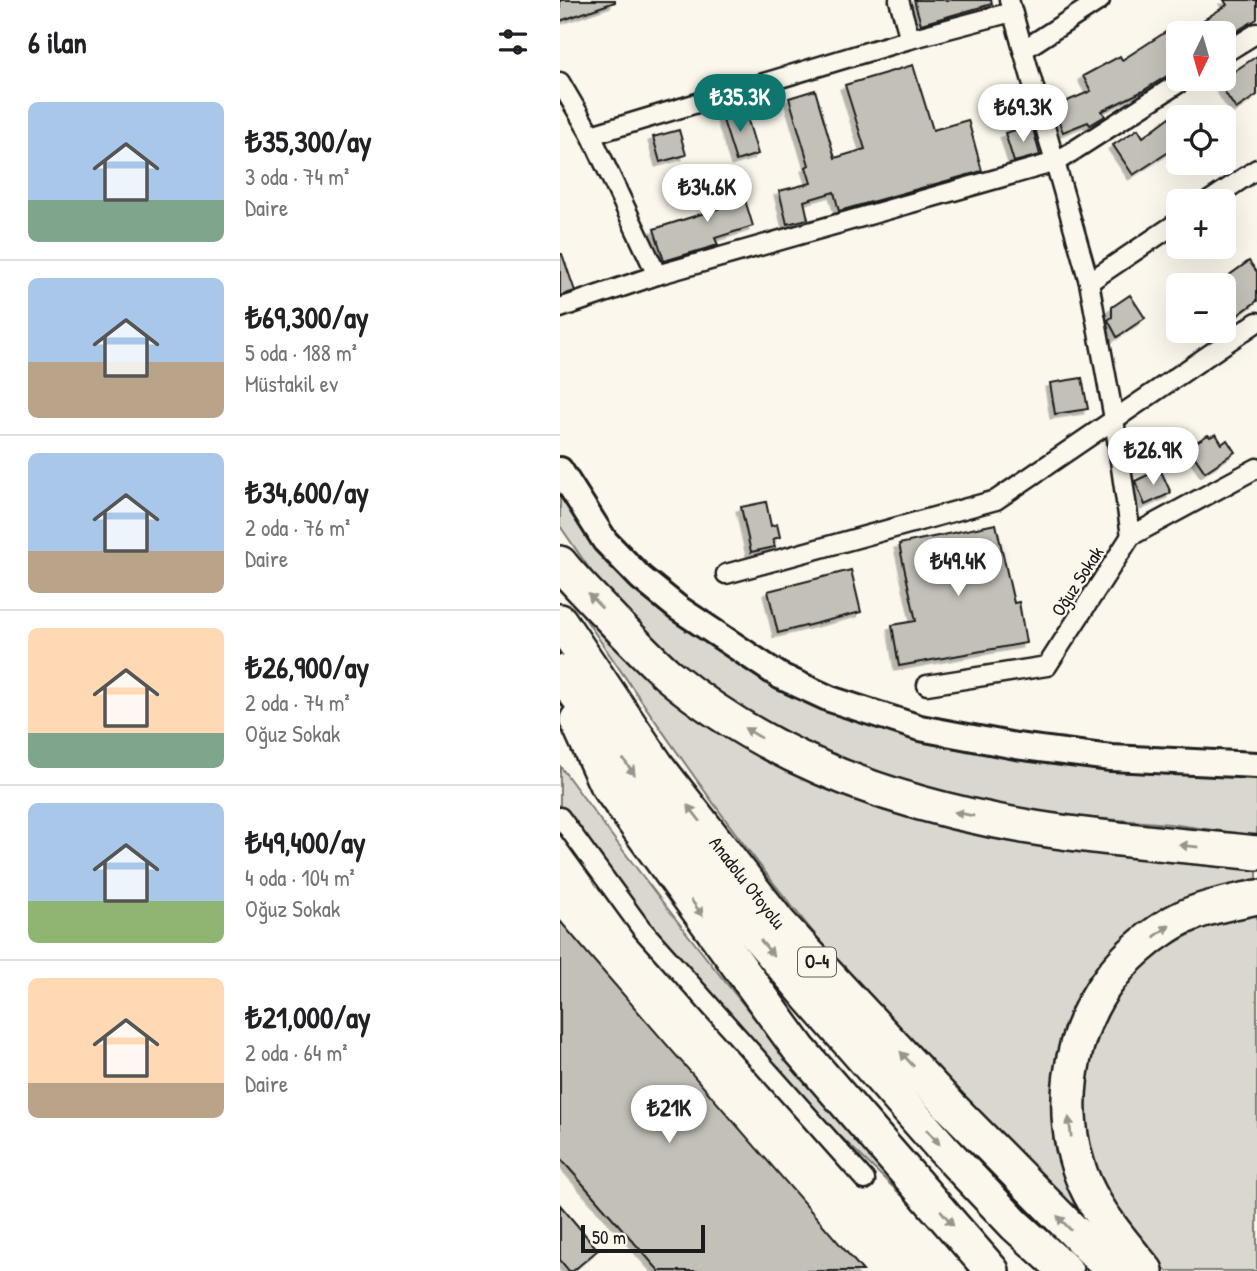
<!DOCTYPE html>
<html lang="tr">
<head>
<meta charset="utf-8">
<style>
  body { margin:0; font-family:"Patrick Hand",sans-serif; background:#f6f6f6; color:#202124; height:100vh; display:flex; flex-direction:column; font-size:26px; white-space:nowrap }
  * { box-sizing:border-box; margin:0 }
  p { font-size:23px; color:#757577 }
  .icon { flex:none; width:38px; height:38px; fill:none; stroke:currentColor; stroke-width:2; stroke-linecap:round; stroke-linejoin:round }
  .map { position:relative; flex:1; overflow:hidden }
  .side { display:flex; flex-direction:column; background:#fff; width:560px }
  .side>* { flex:none }
  .needle { width:46px; rotate:185deg }
  .controls { position:absolute; left:606px; top:21px; display:grid; gap:14px }
  .controls a { display:grid; place-items:center; width:70px; height:70px; border-radius:10px; background:#fff; box-shadow:0 7px 28px #0002; font-size:35px }
  .scale { position:absolute; left:21px; bottom:18px; width:124px; box-sizing:border-box; padding-left:7px; border:4px solid #1c1c1c; border-top:0; font-size:19px; line-height:24px; white-space:nowrap; color:#1c1c1c; -webkit-text-stroke:5px #fbf7ec; paint-order:stroke }
  .price { position:absolute; translate:-50% -60px; padding:0 16px; border-radius:24px; background:#fff; color:#222; font-size:23px; line-height:46px; filter:drop-shadow(0 2px 4px #0008) }
  .price::after { content:''; position:absolute; left:50%; top:42px; width:21px; height:16px; margin-left:-10px; background:inherit; clip-path:polygon(0 0,100% 0,50% 100%) }
  .price.current { background:#0f766e; color:#fff }
  ul { padding:0; list-style:none }
  li { display:flex; align-items:center; gap:21px; height:175px; padding:0 28px }
  li+li { border-top:2px solid #e0e0e0 }
  li span { display:grid; place-items:center; flex:none; width:196px; height:140px; border-radius:10px; color:#555 }
  li>.icon { margin-inline-start:auto }
  span .icon { width:84px; height:84px; fill:#fffc; stroke-width:1 }
  li b { font-size:30px }
  h2 { display:flex; justify-content:space-between; align-items:center; height:84px; padding:0 28px; font-size:30px }
  main { display:flex; flex:1; min-height:0 }
  .map>svg:first-child { display:block }
  .green { fill:#dad7ce; stroke:#7b7a75; stroke-width:2 }
  .building { fill:#c3c0b8; stroke:#1c1c1c; stroke-width:2; filter:url(#shadow) }
  .lines { fill:none; stroke-linecap:round; stroke-linejoin:round }
  .street-casing { stroke:#1c1c1c; stroke-width:23 }
  .secondary-casing { stroke:#1c1c1c; stroke-width:30 }
  .highway-casing { stroke:#1c1c1c; stroke-width:38 }
  .street { stroke:#fbf7ec; stroke-width:18 }
  .secondary { stroke:#fbf7ec; stroke-width:24 }
  .highway { stroke:#fbf7ec; stroke-width:33 }
  .oneway { fill:#97948e }
  .labels { text-anchor:middle; stroke-width:5; stroke-linejoin:round; paint-order:stroke }
  .shield { fill:#fbf7ec; stroke:#5f5e5a; stroke-width:2 }
  .shield-label { font-size:18px; font-weight:bold; fill:#1c1c1c }
  .street-label { font-size:19px; fill:#1c1c1c; stroke:#fbf7ec }
</style>
</head>
<body>
<main>
<section class="side">
<h2>6 ilan<svg class="icon" aria-label="filters" viewBox="0 0 24 24"><path d="M4 7h16M4 17h16"/><circle cx="9" cy="7" r="2"/><circle cx="15" cy="17" r="2"/></svg></h2>
<ul>
<li><span style="background:linear-gradient(#a9c7e8 70%,#7fa58c 0)"><svg class="icon" aria-label="home" viewBox="0 0 24 24"><path d="M3 11l9-7 9 7M6 9v11h12V9"/></svg></span><div><b>₺35,300/ay</b><p>3 oda · 74 m²</p><p>Daire</p></div></li>
<li><span style="background:linear-gradient(#a9c7e8 60%,#b9a48a 0)"><svg class="icon" aria-label="home" viewBox="0 0 24 24"><path d="M3 11l9-7 9 7M6 9v11h12V9"/></svg></span><div><b>₺69,300/ay</b><p>5 oda · 188 m²</p><p>Müstakil ev</p></div></li>
<li><span style="background:linear-gradient(#a9c7e8 70%,#b9a48a 0)"><svg class="icon" aria-label="home" viewBox="0 0 24 24"><path d="M3 11l9-7 9 7M6 9v11h12V9"/></svg></span><div><b>₺34,600/ay</b><p>2 oda · 76 m²</p><p>Daire</p></div></li>
<li><span style="background:linear-gradient(#ffd9b3 75%,#7fa58c 0)"><svg class="icon" aria-label="home" viewBox="0 0 24 24"><path d="M3 11l9-7 9 7M6 9v11h12V9"/></svg></span><div><b>₺26,900/ay</b><p>2 oda · 74 m²</p><p>Oğuz Sokak</p></div></li>
<li><span style="background:linear-gradient(#a9c7e8 70%,#8fb573 0)"><svg class="icon" aria-label="home" viewBox="0 0 24 24"><path d="M3 11l9-7 9 7M6 9v11h12V9"/></svg></span><div><b>₺49,400/ay</b><p>4 oda · 104 m²</p><p>Oğuz Sokak</p></div></li>
<li><span style="background:linear-gradient(#ffd9b3 75%,#b9a48a 0)"><svg class="icon" aria-label="home" viewBox="0 0 24 24"><path d="M3 11l9-7 9 7M6 9v11h12V9"/></svg></span><div><b>₺21,000/ay</b><p>2 oda · 64 m²</p><p>Daire</p></div></li>
</ul>
</section>
<div class="map">
<svg width="697" height="1271" viewBox="0 0 697 1271">
  <defs>
    <filter id="shadow"><feDropShadow dx="-4.5" dy="4.5" stdDeviation="0" flood-color="#0004"/></filter>
  </defs>
  <rect width="100%" height="100%" fill="#fbf7ec"/>
  <filter id="ink" filterUnits="userSpaceOnUse"><feTurbulence type="fractalNoise" baseFrequency=".0143" numOctaves="2"/><feDisplacementMap in="SourceGraphic" scale="14" xChannelSelector="R" yChannelSelector="G"/><feConvolveMatrix kernelMatrix="1 2 1 2 8 2 1 2 1" color-interpolation-filters="sRGB"/></filter>
  <g filter="url(#ink)">
    <g class="green">
      <path d="M0,495L46,563L90,601L267,707L697,772V836L610,824L520,817L445,807L363,786L291,763L219,729L161,696L100,647L46,593L0,526Z"/>
      <path d="M15,604L49,643L128,707L243,775L697,866V886L524,989L503,1032L495,1069L492,1113L497,1149L528,1223C440,1134 350,1046 269,951C175,841 96,722 15,604Z"/>
      <path d="M0,766C114,921 233,1071 362,1215L246,1103L126,971L0,806Z"/>
      <path d="M697,914V1271H607L597,1262C583,1243 556,1213 546,1193C540,1181 535,1166 532,1153C524,1126 521,1085 530,1058C537,1034 550,1007 565,986C591,949 653,918 697,914Z"/>
    </g>
    <g class="building">
      <path d="M0,0H55V2L0,21Z"/>
      <path d="M354,0H431L432,4L361,24Z"/>
      <path d="M664,0H697V19L663,39V33H623L667,5Z"/>
      <path d="M618,24V69L581,92L542,111L545,116L530,125L528,122L503,132L493,107L531,91L523,76L560,56L562,60Z"/>
      <path d="M697,56V95L676,109L658,82Z"/>
      <path d="M353,65L373,130L408,120L422,171L279,211L274,192L244,201L248,219L227,224L219,191L251,183L246,167L249,165L229,98L255,90L275,158L305,149L285,85Z"/>
      <path d="M184,107L198,154L176,161L161,114Z"/>
      <path d="M618,111V146L573,175L553,145L578,129L583,137Z"/>
      <path d="M472,125L480,155L454,162L445,133Z"/>
      <path d="M119,130L126,155L100,162L93,137Z"/>
      <path d="M178,177L193,226L155,238L158,245L104,261L94,229L160,208L153,184Z"/>
      <path d="M0,254H2L15,291L0,296Z"/>
      <path d="M689,261L697,272V301L663,326V285L657,284Z"/>
      <path d="M570,295L585,318L557,337L548,320L552,317V307Z"/>
      <path d="M522,378L528,409L495,414L490,383Z"/>
      <path d="M656,434L662,444L667,440L675,452L645,472L628,447L648,435L650,437Z"/>
      <path d="M600,469L611,493L585,505L575,481Z"/>
      <path d="M206,502L211,526L217,524L220,537L213,539L215,547L191,552L181,507Z"/>
      <path d="M436,524L454,603L459,602L466,643L339,666L332,625L356,621L339,544Z"/>
      <path d="M291,570L301,612L218,633L208,591Z"/>
      <path d="M0,921L29,955L303,1271H99L0,1158Z"/>
      <path d="M0,1205L38,1250L13,1271H9L0,1260Z"/>
    </g>
    <g class="lines">
      <defs>
        <g id="street">
          <path d="M339,0L350,39"/>
          <path d="M449,0L529,282L554,419L571,536"/>
          <path d="M463,50L540,0"/>
          <path d="M663,54L697,33"/>
          <path d="M0,82L31,135L97,275"/>
          <path d="M31,135L350,39L452,12"/>
          <path d="M649,201L697,169"/>
          <path d="M529,282L618,222"/>
          <path d="M0,308L97,275L496,162L625,79"/>
          <path d="M166,574L436,500L697,322"/>
          <path d="M367,685L487,666L571,536L697,468"/>
          <path d="M0,817L81,928L305,1180"/>
        </g>
        <path id="secondary" d="M0,470L45,541L81,578L118,608L220,676L270,699L360,728L456,746L551,758L697,765"/>
        <g id="highway">
          <path d="M0,563C14,581 31,597 47,614C66,634 86,655 107,674C211,761 343,807 475,828C548,840 623,845 697,853"/>
          <path id="s1" d="M0,621L98,767L220,924L389,1105L553,1271"/>
          <path d="M0,672L160,892L251,999L383,1149L455,1225L506,1271"/>
          <path d="M17,720L45,782L239,1049L432,1271"/>
          <path d="M586,1271C564,1244 540,1217 525,1184C496,1118 507,1034 551,977C565,958 587,939 606,927C632,909 667,904 697,897"/>
        </g>
      </defs>
      <use href="#street" class="street-casing"/>
      <use href="#secondary" class="secondary-casing"/>
      <use href="#highway" class="highway-casing"/>
      <use href="#street" class="street"/>
      <use href="#secondary" class="secondary"/>
      <use href="#highway" class="highway"/>
    </g>
    <defs><path id="oneway-solid" d="M-6-.8H1V-3.2L6.5 0L1 3.2V.8H-6Z" transform="scale(1.75)"/></defs>
    <g class="oneway">
      <use href="#oneway-solid" transform="translate(35 601) rotate(-134)"/>
      <use href="#oneway-solid" transform="translate(193 733) rotate(-149)"/>
      <use href="#oneway-solid" transform="translate(69 767) rotate(54)"/>
      <use href="#oneway-solid" transform="translate(134 813) rotate(-128)"/>
      <use href="#oneway-solid" transform="translate(404 814) rotate(-168)"/>
      <use href="#oneway-solid" transform="translate(629 846) rotate(-174)"/>
      <use href="#oneway-solid" transform="translate(137 908) rotate(54)"/>
      <use href="#oneway-solid" transform="translate(602 931) rotate(-37)"/>
      <use href="#oneway-solid" transform="translate(207 948) rotate(50)"/>
      <use href="#oneway-solid" transform="translate(347 1059) rotate(-132)"/>
      <use href="#oneway-solid" transform="translate(510 1127) rotate(-97)"/>
      <use href="#oneway-solid" transform="translate(373 1137) rotate(48)"/>
      <use href="#oneway-solid" transform="translate(387 1218) rotate(50)"/>
      <use href="#oneway-solid" transform="translate(504 1223) rotate(-134)"/>
    </g>
  </g>
  <g class="labels">
    <rect class="shield" x="238" y="947.5" width="38" height="29" rx="5"/>
    <g class="shield-label">
      <text x="257" y="968">O-4</text>
    </g>
    <g class="street-label">
      <text transform="translate(517 581) rotate(-57)" y="7">Oğuz Sokak</text>
      <text dy="7" stroke="none"><textPath href="#s1" startOffset="322">Anadolu Otoyolu</textPath></text>
    </g>
  </g>
</svg>
<div class="controls">
<a><svg class="needle" viewBox="-14 -14 28 28"><path d="M0-13l5 13h-10z" fill="#e53935"/><path d="M0 13l5-13h-10z" fill="#757577"/></svg></a>
<a><svg class="icon" aria-label="locate" viewBox="0 0 24 24"><circle cx="12" cy="12" r="6"/><path d="M12 2v4M12 18v4M2 12h4M18 12h4"/></svg></a>
<a>+</a>
<a>−</a>
</div>
<div class="scale">50 m</div>
<b class="price current" style="left:180px;top:134px">₺35.3K</b>
<b class="price" style="left:463px;top:144px">₺69.3K</b>
<b class="price" style="left:147px;top:224px">₺34.6K</b>
<b class="price" style="left:593px;top:487px">₺26.9K</b>
<b class="price" style="left:398px;top:598px">₺49.4K</b>
<b class="price" style="left:109px;top:1145px">₺21K</b>
</div>
</main>
</body>
</html>
